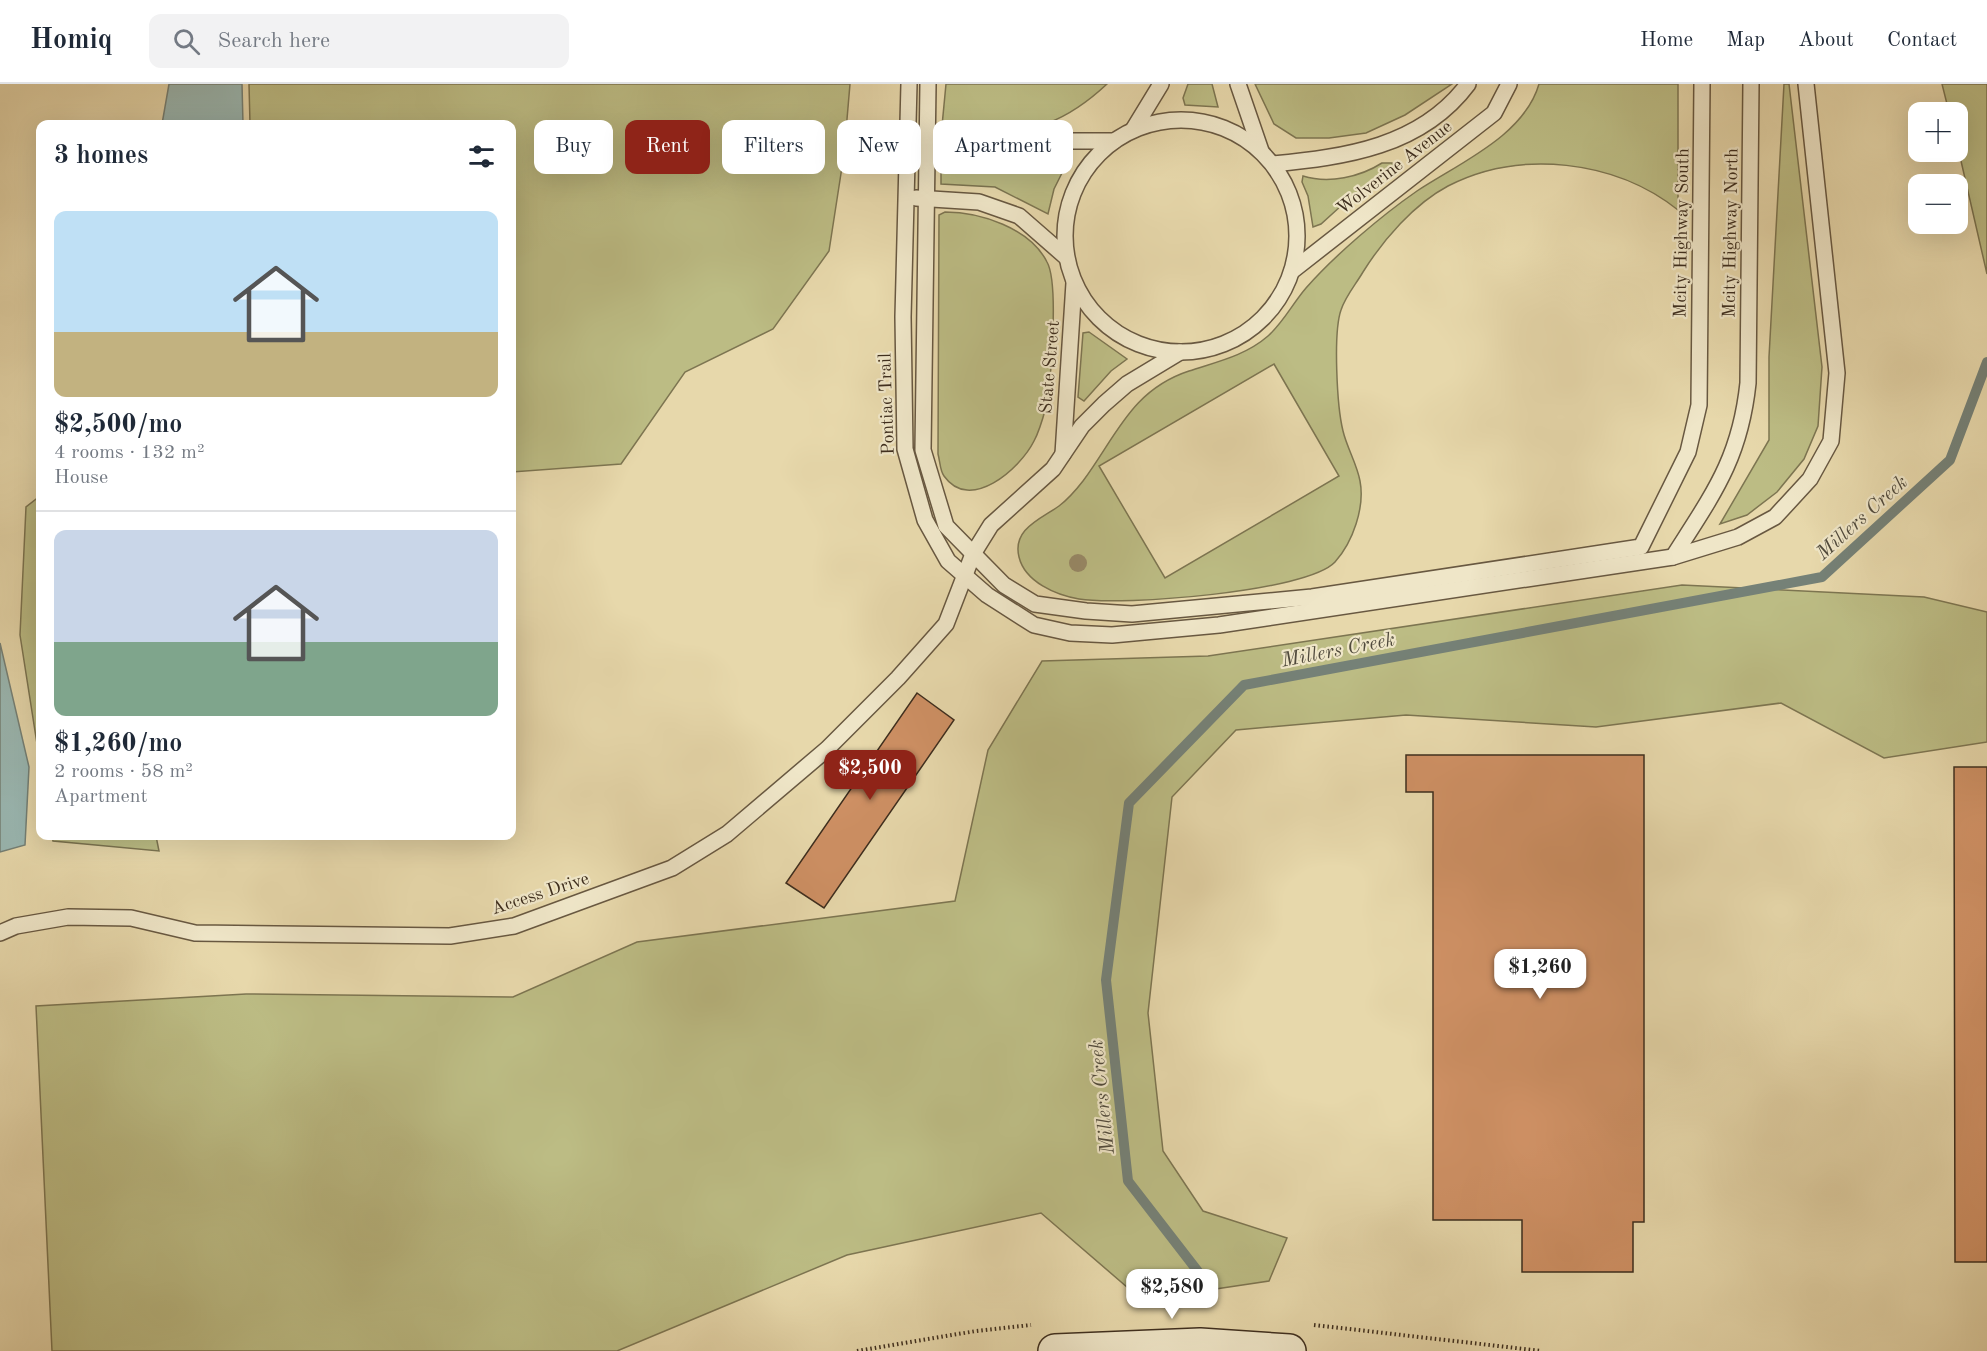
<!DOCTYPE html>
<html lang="en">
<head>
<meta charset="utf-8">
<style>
  body { margin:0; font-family:"Old Standard TT",serif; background:#f2f2f3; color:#1f2937; height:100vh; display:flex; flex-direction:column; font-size:22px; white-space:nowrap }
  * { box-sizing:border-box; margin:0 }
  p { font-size:20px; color:#747a83 }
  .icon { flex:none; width:33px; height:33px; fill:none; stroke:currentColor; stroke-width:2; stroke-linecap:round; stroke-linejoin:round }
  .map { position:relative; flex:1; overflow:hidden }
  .side { position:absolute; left:36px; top:36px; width:480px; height:720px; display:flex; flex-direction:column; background:#fff; border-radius:12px; box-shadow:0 6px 24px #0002 }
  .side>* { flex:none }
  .banner { position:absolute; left:534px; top:36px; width:570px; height:54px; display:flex; gap:12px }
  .fabs { position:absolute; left:1908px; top:18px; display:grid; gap:12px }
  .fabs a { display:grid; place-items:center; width:60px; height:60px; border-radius:12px; background:#fff; box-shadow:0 6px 24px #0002; font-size:30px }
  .price { position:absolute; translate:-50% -51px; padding:0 14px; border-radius:12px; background:#fff; color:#222; font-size:20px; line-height:39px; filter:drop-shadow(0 2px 3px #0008) }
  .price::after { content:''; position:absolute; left:50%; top:36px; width:18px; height:14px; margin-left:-9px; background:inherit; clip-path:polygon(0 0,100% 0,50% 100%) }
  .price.on { background:#8f2418; color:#fff }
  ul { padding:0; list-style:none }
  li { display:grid; align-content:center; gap:12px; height:318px; padding:0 18px }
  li+li { border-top:2px solid #e0e1e3 }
  li span { display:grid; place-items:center; height:186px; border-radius:12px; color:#555 }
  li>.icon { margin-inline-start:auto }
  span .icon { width:108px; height:108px; fill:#fffc; stroke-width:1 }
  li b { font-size:26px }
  h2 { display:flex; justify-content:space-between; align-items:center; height:72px; padding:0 18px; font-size:26px }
  .pill { padding:0 21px; border-radius:12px; background:#fff; box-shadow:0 6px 24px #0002; font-size:21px; line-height:54px }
  .pill.on { background:#8f2418; color:#fff }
  header { display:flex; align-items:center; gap:36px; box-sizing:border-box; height:84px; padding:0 30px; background:#fff; border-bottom:2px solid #e0e1e3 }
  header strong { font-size:28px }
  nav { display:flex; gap:33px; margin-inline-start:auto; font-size:21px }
  .search { width:420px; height:54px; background:#f2f2f3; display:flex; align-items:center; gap:15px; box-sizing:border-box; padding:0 21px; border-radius:12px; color:#747a83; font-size:22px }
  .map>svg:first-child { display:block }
  .green { fill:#bcbc84; stroke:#7d7551; stroke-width:1.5; fill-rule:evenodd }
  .water { fill:#9ab8b3; stroke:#758177; stroke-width:1.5 }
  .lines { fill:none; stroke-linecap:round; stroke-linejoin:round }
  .stream { stroke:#758177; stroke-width:10 }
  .building { fill:#ce9064; stroke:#3e2e1e; stroke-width:1.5 }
  .lane-casing { stroke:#685841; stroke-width:18 }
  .secondary-casing { stroke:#3e2e1e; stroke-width:36 }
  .path { stroke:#3e2e1e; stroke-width:4; stroke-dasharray:1.5 3; stroke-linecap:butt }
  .lane { stroke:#efe6c8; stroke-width:15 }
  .secondary { stroke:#efe6c8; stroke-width:33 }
  .tree { fill:#988a68 }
  .labels { text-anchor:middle; stroke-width:4.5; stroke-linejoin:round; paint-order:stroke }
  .street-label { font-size:18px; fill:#3e2e1e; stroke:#efe6c8 }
  .water-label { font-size:20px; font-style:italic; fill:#504a3c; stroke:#efe6c8 }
</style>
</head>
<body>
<header>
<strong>Homiq</strong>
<div class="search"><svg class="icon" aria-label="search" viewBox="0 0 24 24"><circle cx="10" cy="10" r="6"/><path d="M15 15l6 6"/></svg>Search here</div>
<nav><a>Home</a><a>Map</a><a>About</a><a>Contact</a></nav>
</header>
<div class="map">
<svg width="1987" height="1267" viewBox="0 0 1987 1267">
  <rect width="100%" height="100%" fill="#e7d8ab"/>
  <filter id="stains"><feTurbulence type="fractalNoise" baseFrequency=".00333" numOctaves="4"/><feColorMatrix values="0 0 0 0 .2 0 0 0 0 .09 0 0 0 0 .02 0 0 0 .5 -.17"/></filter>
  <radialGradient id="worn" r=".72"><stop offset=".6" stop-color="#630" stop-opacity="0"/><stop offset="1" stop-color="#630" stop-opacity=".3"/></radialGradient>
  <g class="green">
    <path d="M249,0H850L844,70L829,167L773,245L685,288L621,380L512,388V40H250Z"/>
    <path d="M946,0H1107C1091,15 1069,31 1048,39C1021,50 970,50 942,42Z"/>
    <path d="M1188,0H1212L1218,23L1185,21L1183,14Z"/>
    <path d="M1255,0H1452L1405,31L1366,49L1329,54H1296L1274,40Z"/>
    <path d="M1539,0H1678V126C1615,76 1520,65 1448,102C1414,120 1383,156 1363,188C1356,200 1345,213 1341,226C1333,249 1337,323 1343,347C1347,364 1357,380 1360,397C1365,423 1353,458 1335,478C1307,508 1122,522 1079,515C1056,511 1025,498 1019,473C1012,445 1041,435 1059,422C1067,416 1076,406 1083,397C1116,353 1131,306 1189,287C1216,278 1245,272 1268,252C1283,239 1293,219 1306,204C1335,171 1381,132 1417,107C1459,79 1524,52 1539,0ZM1274,280L1339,392L1165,494L1099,382Z"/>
    <path d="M1784,0H1789L1822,283L1818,342L1804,375L1777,408L1747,431L1720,440L1769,356V273Z"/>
    <path d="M1942,0H1987V190L1958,64V28H1949Z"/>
    <path d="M1068,77L1054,105L1048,130L995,103L941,100V80L947,78Z"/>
    <path d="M1382,79H1392L1395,85L1342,121L1321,140L1313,143L1308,112L1302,98L1303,92C1329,100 1360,93 1382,79Z"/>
    <path d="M945,128C980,128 1030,144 1047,178C1059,199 1051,297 1046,323C1043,334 1039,348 1034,357C1020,385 970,429 944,392C940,387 940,377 938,370L939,131Z"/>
    <path d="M1089,248L1127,275L1111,287L1084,317L1078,313L1083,249Z"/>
    <path d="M40,412V679L20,551L26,423Z"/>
    <path d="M1682,501L1924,513L1987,528V658L1884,674L1781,619L1596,643L1406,631L1236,646L1172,713L1148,929L1163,1067L1203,1127L1287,1154L1269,1197L1142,1216L1041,1129L847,1171L617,1267H52L36,922L246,910L513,913L637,858L955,817L988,666L1042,577L1208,572Z"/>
    <path d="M52,752H156L159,767L53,757Z"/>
  </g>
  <g class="water">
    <path d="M169,0H242L243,40H162Z"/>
    <path d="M0,559L29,683L25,761L0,768Z"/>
  </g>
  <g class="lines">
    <path class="stream" d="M1203,1194L1128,1097L1106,896L1129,719L1244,601L1822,493L1950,376L1987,278"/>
  </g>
  <g class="building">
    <path d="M917,609L954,636L824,824L786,799Z"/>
    <path d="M1406,671H1644V1138H1633V1188H1522V1136H1433V708H1406Z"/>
    <path d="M1954,683H1987V1178H1955Z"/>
  </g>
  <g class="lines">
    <defs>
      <g id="lane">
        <path d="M909,0L903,233L905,365L925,436L948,477L987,511L1034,541L1070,549L1112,551L1219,541L1673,473L1738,453L1775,433L1810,395L1831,357L1837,289L1806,0"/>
        <path d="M928,0L923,366L946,442L1004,501L1035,520L1086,527L1132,530L1312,513L1641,463L1688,368L1699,321L1702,0"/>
        <path d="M1238,0L1261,67"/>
        <circle cx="1181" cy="152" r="116"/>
        <path d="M1133,46L1161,0"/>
        <path d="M917,64H990L1071,57H1114"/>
        <path d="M1273,80C1345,73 1421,63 1468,0"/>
        <path d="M916,114L979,118L1019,132L1066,173"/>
        <path d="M1292,187L1494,29L1509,0"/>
        <path d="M1063,370L1074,199"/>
        <path d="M1673,473C1713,410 1740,375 1748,299L1751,0"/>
        <path d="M0,849L16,842L68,833L131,834L195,849L450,852L514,842L672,784L727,750L827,665L898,594L946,540L973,470L991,441L1053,385L1082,342L1104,320L1127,300L1180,268"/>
      </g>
      <path id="secondary" d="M1055,1267L1200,1261L1289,1267"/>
    </defs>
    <use href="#lane" class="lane-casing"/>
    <use href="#secondary" class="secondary-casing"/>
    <g class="path">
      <path d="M1314,1241L1542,1267"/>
      <path d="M857,1267L976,1247L1031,1241"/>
    </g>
    <use href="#lane" class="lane"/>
    <use href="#secondary" class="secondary"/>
  </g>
  <circle class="tree" cx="1078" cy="479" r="9"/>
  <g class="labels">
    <g class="street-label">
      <text transform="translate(1394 83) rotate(-38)" y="6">Wolverine Avenue</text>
      <text transform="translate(1681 149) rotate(-89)" y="6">Mcity Highway South</text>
      <text transform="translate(1730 149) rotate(-89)" y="6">Mcity Highway North</text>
      <text transform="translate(1049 283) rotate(-85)" y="6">State Street</text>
      <text transform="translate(886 320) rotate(-92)" y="6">Pontiac Trail</text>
      <text transform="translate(540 809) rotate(-18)" y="6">Access Drive</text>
    </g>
    <g class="water-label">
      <text transform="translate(1861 433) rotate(-42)" y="7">Millers Creek</text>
      <text transform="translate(1338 565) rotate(-11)" y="7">Millers Creek</text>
      <text transform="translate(1101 1013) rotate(-96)" y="7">Millers Creek</text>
    </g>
  </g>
  <rect width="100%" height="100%" filter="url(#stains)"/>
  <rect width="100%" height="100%" fill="url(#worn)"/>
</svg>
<div class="fabs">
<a>+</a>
<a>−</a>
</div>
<b class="price on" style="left:870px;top:717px">$2,500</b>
<b class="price" style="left:1540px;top:916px">$1,260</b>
<b class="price" style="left:1172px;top:1236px">$2,580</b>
<div class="banner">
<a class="pill">Buy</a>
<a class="pill on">Rent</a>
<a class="pill">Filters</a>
<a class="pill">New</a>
<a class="pill">Apartment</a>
</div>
<section class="side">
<h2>3 homes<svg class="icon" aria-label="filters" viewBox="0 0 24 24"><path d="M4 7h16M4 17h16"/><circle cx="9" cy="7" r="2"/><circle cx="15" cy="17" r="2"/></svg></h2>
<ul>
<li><span style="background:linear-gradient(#bfe0f5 65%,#c2b280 0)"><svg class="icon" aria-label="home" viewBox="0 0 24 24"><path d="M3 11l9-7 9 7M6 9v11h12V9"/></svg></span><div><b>$2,500/mo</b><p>4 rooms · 132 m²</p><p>House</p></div></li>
<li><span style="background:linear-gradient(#c9d6e8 60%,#7fa58c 0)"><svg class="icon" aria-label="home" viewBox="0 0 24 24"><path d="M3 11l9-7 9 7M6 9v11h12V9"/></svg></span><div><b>$1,260/mo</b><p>2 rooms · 58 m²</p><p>Apartment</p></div></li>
</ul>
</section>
</div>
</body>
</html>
